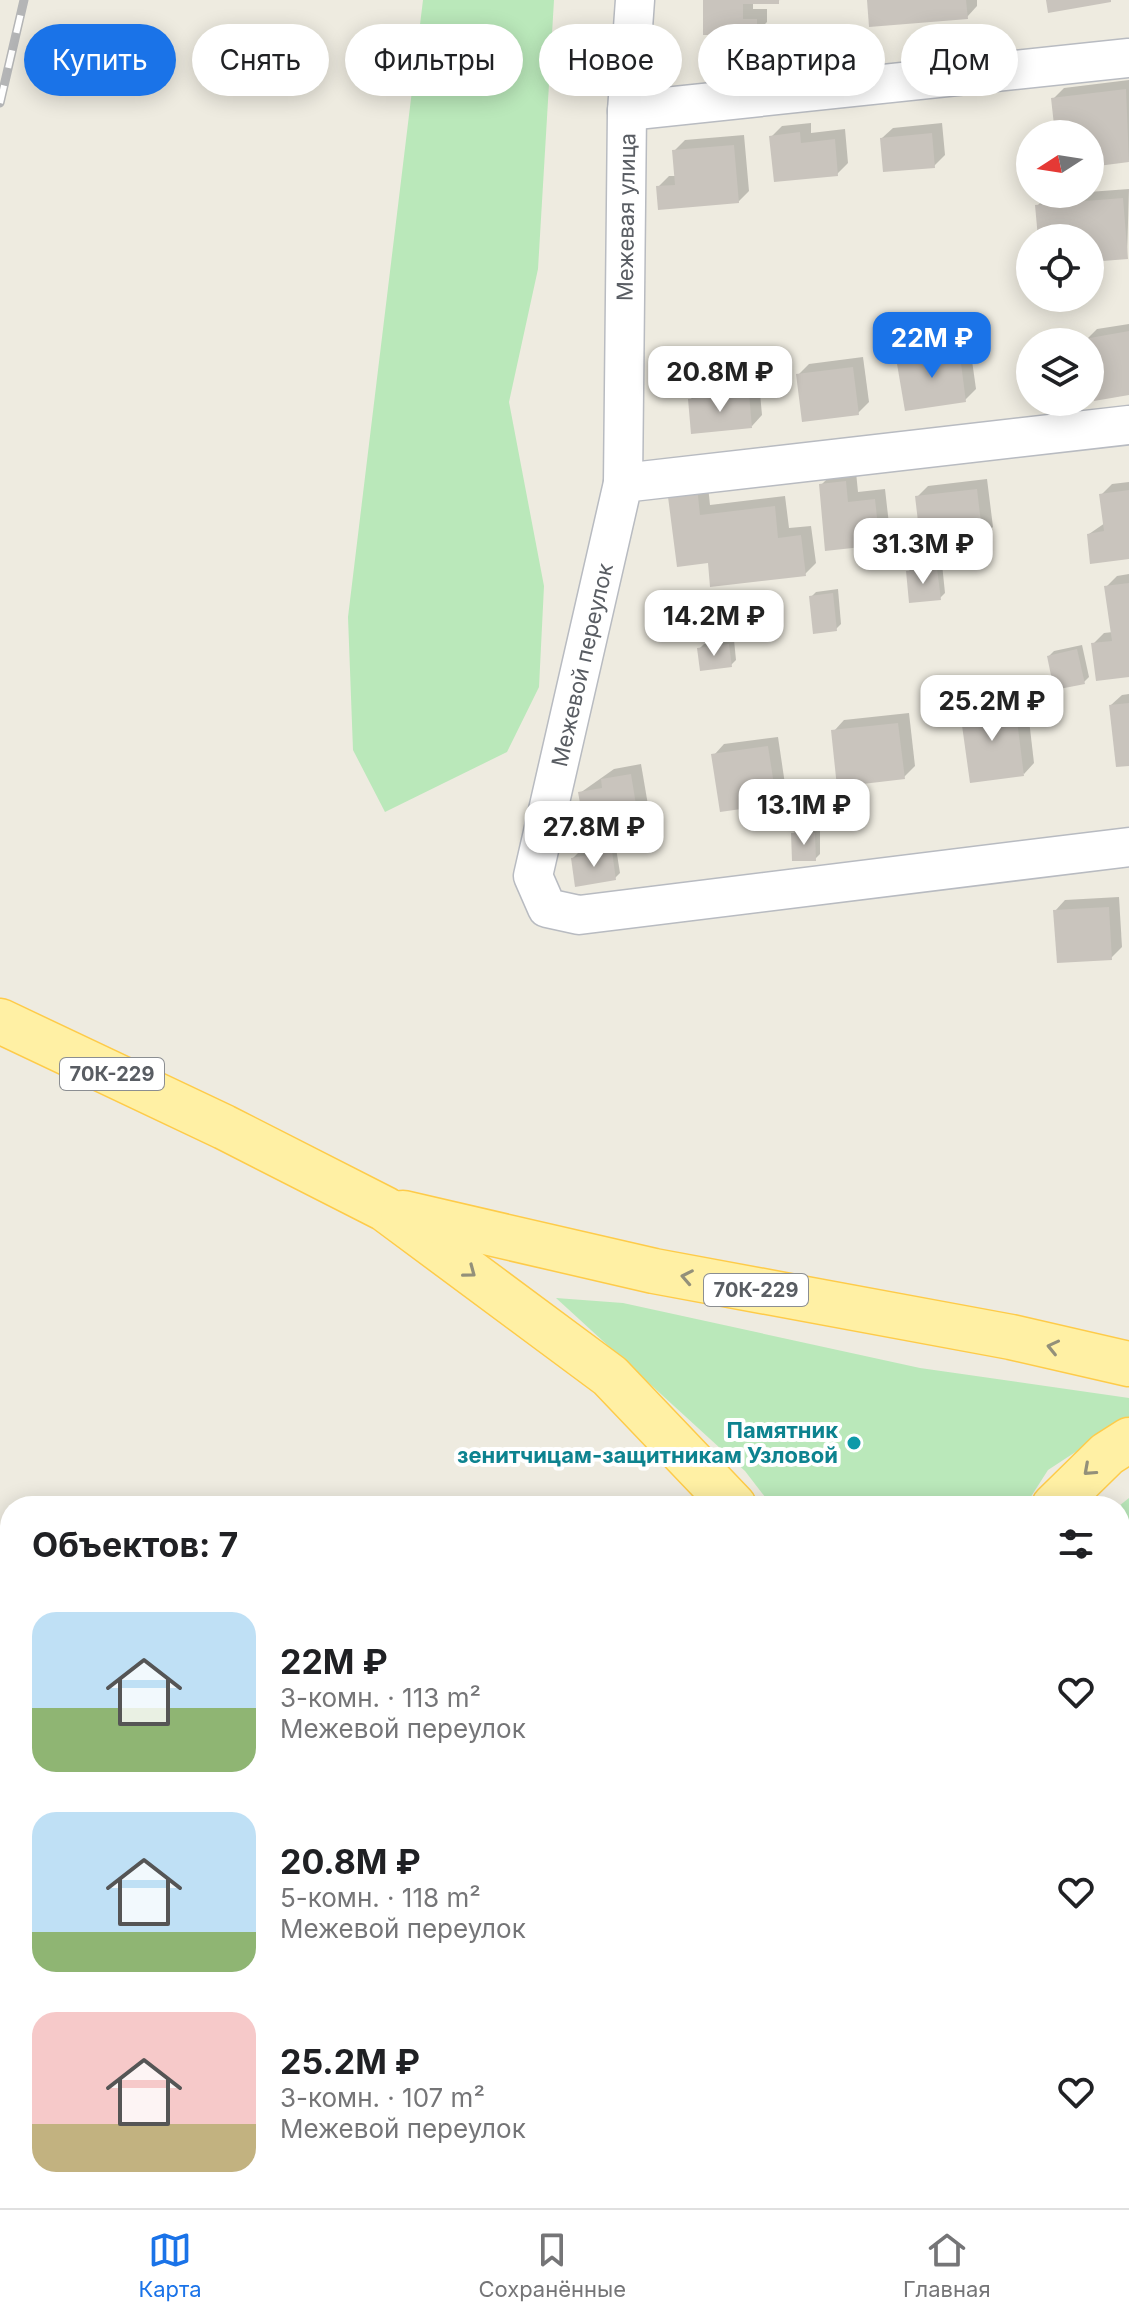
<!DOCTYPE html>
<html lang="ru">
<head>
<meta charset="utf-8">
<style>
  body { margin:0; font-family:Inter,sans-serif; background:#f2f2f2; color:#202124; height:100vh; display:flex; flex-direction:column; font-size:30px; white-space:nowrap }
  * { box-sizing:border-box; margin:0 }
  p { font-size:26px; color:#757577 }
  .icon { flex:none; width:44px; height:44px; fill:none; stroke:currentColor; stroke-width:2; stroke-linecap:round; stroke-linejoin:round }
  .map { position:relative; flex:1; overflow:hidden }
  .panel { position:absolute; left:0px; top:1496px; width:1130px; height:712px; display:flex; flex-direction:column; background:#fff; border-radius:32px 32px 0 0; box-shadow:0 4px 20px #0003 }
  .panel>* { flex:none }
  .hud { position:absolute; left:24px; top:24px; width:1082px; height:72px; display:flex; gap:16px }
  .needle { width:52px; rotate:258deg }
  .controls { position:absolute; left:1016px; top:120px; display:grid; gap:16px }
  .controls a { display:grid; place-items:center; width:88px; height:88px; border-radius:50%; background:#fff; box-shadow:0 4px 20px #0003; font-size:40px }
  .price { position:absolute; translate:-50% -68px; padding:0 18px; border-radius:16px; background:#fff; color:#222; font-size:26px; line-height:52px; filter:drop-shadow(0 2px 4px #0008) }
  .price::after { content:''; position:absolute; left:50%; top:48px; width:24px; height:18px; margin-left:-12px; background:inherit; clip-path:polygon(0 0,100% 0,50% 100%) }
  .price.selected { background:#1a73e8; color:#fff }
  ul { padding:0; list-style:none }
  li { display:flex; align-items:center; gap:24px; height:200px; padding:0 32px }
  li span { display:grid; place-items:center; flex:none; width:224px; height:160px; border-radius:24px; color:#555 }
  li>.icon { margin-inline-start:auto }
  span .icon { width:96px; height:96px; fill:#fffc; stroke-width:1 }
  li b { font-size:34px }
  h2 { display:flex; justify-content:space-between; align-items:center; height:96px; padding:0 32px; font-size:34px }
  .tag { padding:0 28px; border-radius:36px; background:#fff; box-shadow:0 4px 20px #0003; font-size:28px; line-height:72px }
  .tag.selected { background:#1a73e8; color:#fff }
  .dock { display:flex; justify-content:space-around; align-items:center; height:112px; border-top:2px solid #e0e0e0; background:#fff; font-size:22px; color:#757577 }
  .dock a { display:grid; justify-items:center; gap:4px }
  .dock .selected { color:#1a73e8 }
  .map>svg:first-child { display:block }
  .green { fill:#bae8ba }
  .shadow { fill:#0003 }
  .building { fill:#c9c4bd }
  .lines { fill:none; stroke-linecap:round; stroke-linejoin:round }
  .minor-casing { stroke:#b8bbc1; stroke-width:41 }
  .major-casing { stroke:#fecb49; stroke-width:47 }
  .minor { stroke:#fff; stroke-width:38 }
  .major { stroke:#fff0a4; stroke-width:44 }
  .rail-casing { stroke:#b4b5b6; stroke-width:9 }
  .rail { stroke:#fff; stroke-width:6; stroke-dasharray:18; stroke-linecap:butt }
  .oneway { stroke:#93907a }
  .culture-dot { fill:#0f9aa8; stroke:#fff; stroke-width:3 }
  .labels { text-anchor:middle; stroke-width:8; stroke-linejoin:round; paint-order:stroke }
  .shield { fill:#fff; stroke:#8b8e92; stroke-width:2 }
  .shield-label { font-size:20px; font-weight:bold; fill:#595d63 }
  .street-label { font-size:22px; fill:#595d63; stroke:#fff }
  .culture-label { font-size:22px; font-weight:bold; fill:#0d838f; stroke:#fff; text-anchor:end }
</style>
</head>
<body>
<div class="map">
<svg width="1129" height="2208" viewBox="0 0 1129 2208">
  <rect width="100%" height="100%" fill="#eeebe0"/>
  <g class="green">
    <path d="M423,0H554L538,269L509,402L544,586L539,687L507,752L385,812L353,750L348,617Z"/>
    <path d="M556,1298L623,1303L920,1368L1129,1398V1417L1048,1470L1025,1506H772L745,1471Z"/>
    <path d="M1129,1498V1981L1120,1972L1119,1506Z"/>
  </g>
  <g class="shadow">
    <path d="M705,0H781L753,2V9H767V22L756,33Z"/>
    <path d="M869,0H977V6L967,17Z"/>
    <path d="M1129,80V160L1091,164L1090,134H1057L1053,99L1064,88Z"/>
    <path d="M811,123V133L845,129L848,163L837,174L772,136L782,126Z"/>
    <path d="M942,123L945,155L934,166L882,138L893,128Z"/>
    <path d="M744,135L749,191L738,202L658,187L669,176H677L674,151L685,140Z"/>
    <path d="M1129,189L1127,257L1090,260V238H1040L1037,206L1048,195Z"/>
    <path d="M1129,324V393L1095,399L1090,342L1086,340L1097,329Z"/>
    <path d="M969,339L976,389L965,400L898,358L909,347Z"/>
    <path d="M863,357L869,402L858,413L798,375L809,364Z"/>
    <path d="M759,383L762,415L752,426L690,400L700,389Z"/>
    <path d="M856,472L858,492L885,489L890,533L879,544L821,485L832,474Z"/>
    <path d="M707,476L710,505L785,496L789,528L811,526L816,563L805,574L710,561L669,490Z"/>
    <path d="M987,479L993,527L982,538L917,497L928,486Z"/>
    <path d="M1129,482V557L1089,534L1105,523L1102,494L1112,484Z"/>
    <path d="M942,564L945,593L940,598L908,572L913,567Z"/>
    <path d="M1129,574V675L1093,644L1104,633L1113,632L1107,586L1117,576Z"/>
    <path d="M838,589L841,624L836,629L811,597L816,592Z"/>
    <path d="M734,640L736,660L731,665L699,649L704,644Z"/>
    <path d="M1082,645L1089,677L1084,682L1049,656L1054,651Z"/>
    <path d="M1026,694L1034,763L1024,774L962,712L973,701Z"/>
    <path d="M1129,694V764L1111,705L1122,695Z"/>
    <path d="M909,713L915,766L904,777L834,731L844,720Z"/>
    <path d="M778,737L786,791L776,802L714,755L724,744Z"/>
    <path d="M641,764L648,805L637,815L580,793L614,769Z"/>
    <path d="M820,828V854L815,859L793,834L798,829Z"/>
    <path d="M616,848L620,873L615,878L573,858L578,853Z"/>
    <path d="M1119,897L1122,947L1111,958L1055,911L1065,900Z"/>
    <path d="M853,2198H996L987,2208H850Z"/>
  </g>
  <g class="building">
    <path d="M703,0H779V4H743V19H757V35H703Z"/>
    <path d="M867,0H966L968,19L869,27Z"/>
    <path d="M1046,0H1111V2L1048,13Z"/>
    <path d="M1126,89L1129,162L1090,167V134H1055L1051,98Z"/>
    <path d="M800,132L801,143L835,139L838,176L774,182L769,136Z"/>
    <path d="M932,133L935,168L883,172L880,138Z"/>
    <path d="M734,145L739,203L658,210L656,186L675,185L672,150Z"/>
    <path d="M1123,198L1128,259L1090,262V238H1038L1035,205Z"/>
    <path d="M1129,331V395L1094,401L1090,342L1084,339Z"/>
    <path d="M959,348L966,402L905,411L896,358Z"/>
    <path d="M853,367L859,415L802,422L796,374Z"/>
    <path d="M749,393L752,428L691,434L688,399Z"/>
    <path d="M846,481L848,502L875,499L880,545L825,551L819,484Z"/>
    <path d="M697,486L700,515L775,506L778,538L801,535L806,576L710,587L708,563L677,567L667,489Z"/>
    <path d="M977,489L983,540L921,547L915,496Z"/>
    <path d="M1129,490V559L1090,564L1087,534L1104,531L1099,494Z"/>
    <path d="M937,568L941,600L909,603L906,571Z"/>
    <path d="M1129,583V677L1096,681L1091,643L1112,641L1104,586Z"/>
    <path d="M833,593L837,631L813,634L809,596Z"/>
    <path d="M729,644L732,667L700,671L697,648Z"/>
    <path d="M1077,649L1085,684L1054,690L1047,656Z"/>
    <path d="M1129,703V766L1116,767L1109,705Z"/>
    <path d="M1015,704L1024,776L970,783L960,711Z"/>
    <path d="M898,723L905,779L837,787L831,730Z"/>
    <path d="M768,746L777,804L720,812L711,754Z"/>
    <path d="M631,774L638,817L584,826L578,792L602,788L601,779Z"/>
    <path d="M791,833H815L816,861H792Z"/>
    <path d="M612,851L616,880L575,887L571,858Z"/>
    <path d="M1109,907L1112,960L1057,963L1053,910Z"/>
    <path d="M851,2198H981L979,2208H848Z"/>
  </g>
  <g class="lines">
    <defs>
      <g id="minor">
        <path d="M627,111L1129,58"/>
        <path d="M1129,425L623,483L533,876L547,908L579,915L1129,847"/>
        <path d="M623,483L627,111L635,0"/>
        <path d="M586,2198L623,2208"/>
        <path d="M1004,2208L1008,2198"/>
      </g>
      <g id="major">
        <path d="M0,1021L224,1127L385,1209L610,1376L734,1506"/>
        <path d="M403,1213L654,1271L1011,1337L1129,1364"/>
        <path d="M1054,1506L1107,1454L1129,1440"/>
        <path d="M1120,2033L1129,2039"/>
        <path d="M1120,2081L1129,2099"/>
      </g>
    </defs>
    <use href="#minor" class="minor-casing"/>
    <use href="#major" class="major-casing"/>
    <use href="#minor" class="minor"/>
    <use href="#major" class="major"/>
    <defs>
      <path id="rail" d="M0,103L24,0"/>
    </defs>
    <use href="#rail" class="rail-casing"/>
    <use href="#rail" class="rail"/>
  </g>
  <defs><path id="oneway-chevron" d="M-2-3.5L2.5 0L-2 3.5" fill="none" stroke-width="1.6" stroke-linecap="round" stroke-linejoin="round" transform="scale(2)"/></defs>
  <g class="oneway">
    <use href="#oneway-chevron" transform="translate(470 1272) rotate(37)"/>
    <use href="#oneway-chevron" transform="translate(687 1277) rotate(-169)"/>
    <use href="#oneway-chevron" transform="translate(1053 1347) rotate(-167)"/>
    <use href="#oneway-chevron" transform="translate(1089 1470) rotate(138)"/>
  </g>
  <circle class="culture-dot" cx="854" cy="1443" r="8"/>
  <g class="labels">
    <g class="shield">
      <rect x="60" y="1058" width="104" height="32" rx="6"/>
      <rect x="704" y="1274" width="104" height="32" rx="6"/>
    </g>
    <g class="shield-label">
      <text x="112" y="1081">70К-229</text>
      <text x="756" y="1297">70К-229</text>
    </g>
    <g class="street-label">
      <text transform="translate(626 217) rotate(-89)" y="8">Межевая улица</text>
      <text transform="translate(582 665) rotate(-77)" y="8">Межевой переулок</text>
    </g>
    <g class="culture-label">
      <text x="838" y="1438">Памятник<tspan x="838" dy="25">зенитчицам-защитникам Узловой</tspan></text>
    </g>
  </g>
</svg>
<div class="controls">
<a><svg class="needle" viewBox="-14 -14 28 28"><path d="M0-13l5 13h-10z" fill="#e53935"/><path d="M0 13l5-13h-10z" fill="#757577"/></svg></a>
<a><svg class="icon" aria-label="locate" viewBox="0 0 24 24"><circle cx="12" cy="12" r="6"/><path d="M12 2v4M12 18v4M2 12h4M18 12h4"/></svg></a>
<a><svg class="icon" aria-label="layers" viewBox="0 0 24 24"><path d="M12 4l9 5-9 5-9-5zM3 14l9 5 9-5"/></svg></a>
</div>
<b class="price selected" style="left:932px;top:380px">22M ₽</b>
<b class="price" style="left:720px;top:414px">20.8M ₽</b>
<b class="price" style="left:923px;top:586px">31.3M ₽</b>
<b class="price" style="left:714px;top:658px">14.2M ₽</b>
<b class="price" style="left:992px;top:743px">25.2M ₽</b>
<b class="price" style="left:804px;top:847px">13.1M ₽</b>
<b class="price" style="left:594px;top:869px">27.8M ₽</b>
<div class="hud">
<a class="tag selected">Купить</a>
<a class="tag">Снять</a>
<a class="tag">Фильтры</a>
<a class="tag">Новое</a>
<a class="tag">Квартира</a>
<a class="tag">Дом</a>
</div>
<section class="panel">
<h2>Объектов: 7<svg class="icon" aria-label="filters" viewBox="0 0 24 24"><path d="M4 7h16M4 17h16"/><circle cx="9" cy="7" r="2"/><circle cx="15" cy="17" r="2"/></svg></h2>
<ul>
<li><span style="background:linear-gradient(#bfe0f5 60%,#8fb573 0)"><svg class="icon" aria-label="home" viewBox="0 0 24 24"><path d="M3 11l9-7 9 7M6 9v11h12V9"/></svg></span><div><b>22M ₽</b><p>3-комн. · 113 m²</p><p>Межевой переулок</p></div><svg class="icon" aria-label="heart" viewBox="0 0 24 24"><path d="M12 20l-8-8c-3-5 5-10 8-4 3-6 11-1 8 4z"/></svg></li>
<li><span style="background:linear-gradient(#bfe0f5 75%,#8fb573 0)"><svg class="icon" aria-label="home" viewBox="0 0 24 24"><path d="M3 11l9-7 9 7M6 9v11h12V9"/></svg></span><div><b>20.8M ₽</b><p>5-комн. · 118 m²</p><p>Межевой переулок</p></div><svg class="icon" aria-label="heart" viewBox="0 0 24 24"><path d="M12 20l-8-8c-3-5 5-10 8-4 3-6 11-1 8 4z"/></svg></li>
<li><span style="background:linear-gradient(#f6c9c9 70%,#c2b280 0)"><svg class="icon" aria-label="home" viewBox="0 0 24 24"><path d="M3 11l9-7 9 7M6 9v11h12V9"/></svg></span><div><b>25.2M ₽</b><p>3-комн. · 107 m²</p><p>Межевой переулок</p></div><svg class="icon" aria-label="heart" viewBox="0 0 24 24"><path d="M12 20l-8-8c-3-5 5-10 8-4 3-6 11-1 8 4z"/></svg></li>
</ul>
</section>
</div>
<nav class="dock">
<a class="selected"><svg class="icon" aria-label="map" viewBox="0 0 24 24"><path d="M3 6l6-2 6 2 6-2v14l-6 2-6-2-6 2zM9 4v14M15 6v14"/></svg>Карта</a>
<a><svg class="icon" aria-label="saved" viewBox="0 0 24 24"><path d="M7 4h10v16l-5-4-5 4z"/></svg>Сохранённые</a>
<a><svg class="icon" aria-label="home" viewBox="0 0 24 24"><path d="M3 11l9-7 9 7M6 9v11h12V9"/></svg>Главная</a>
</nav>
</body>
</html>
